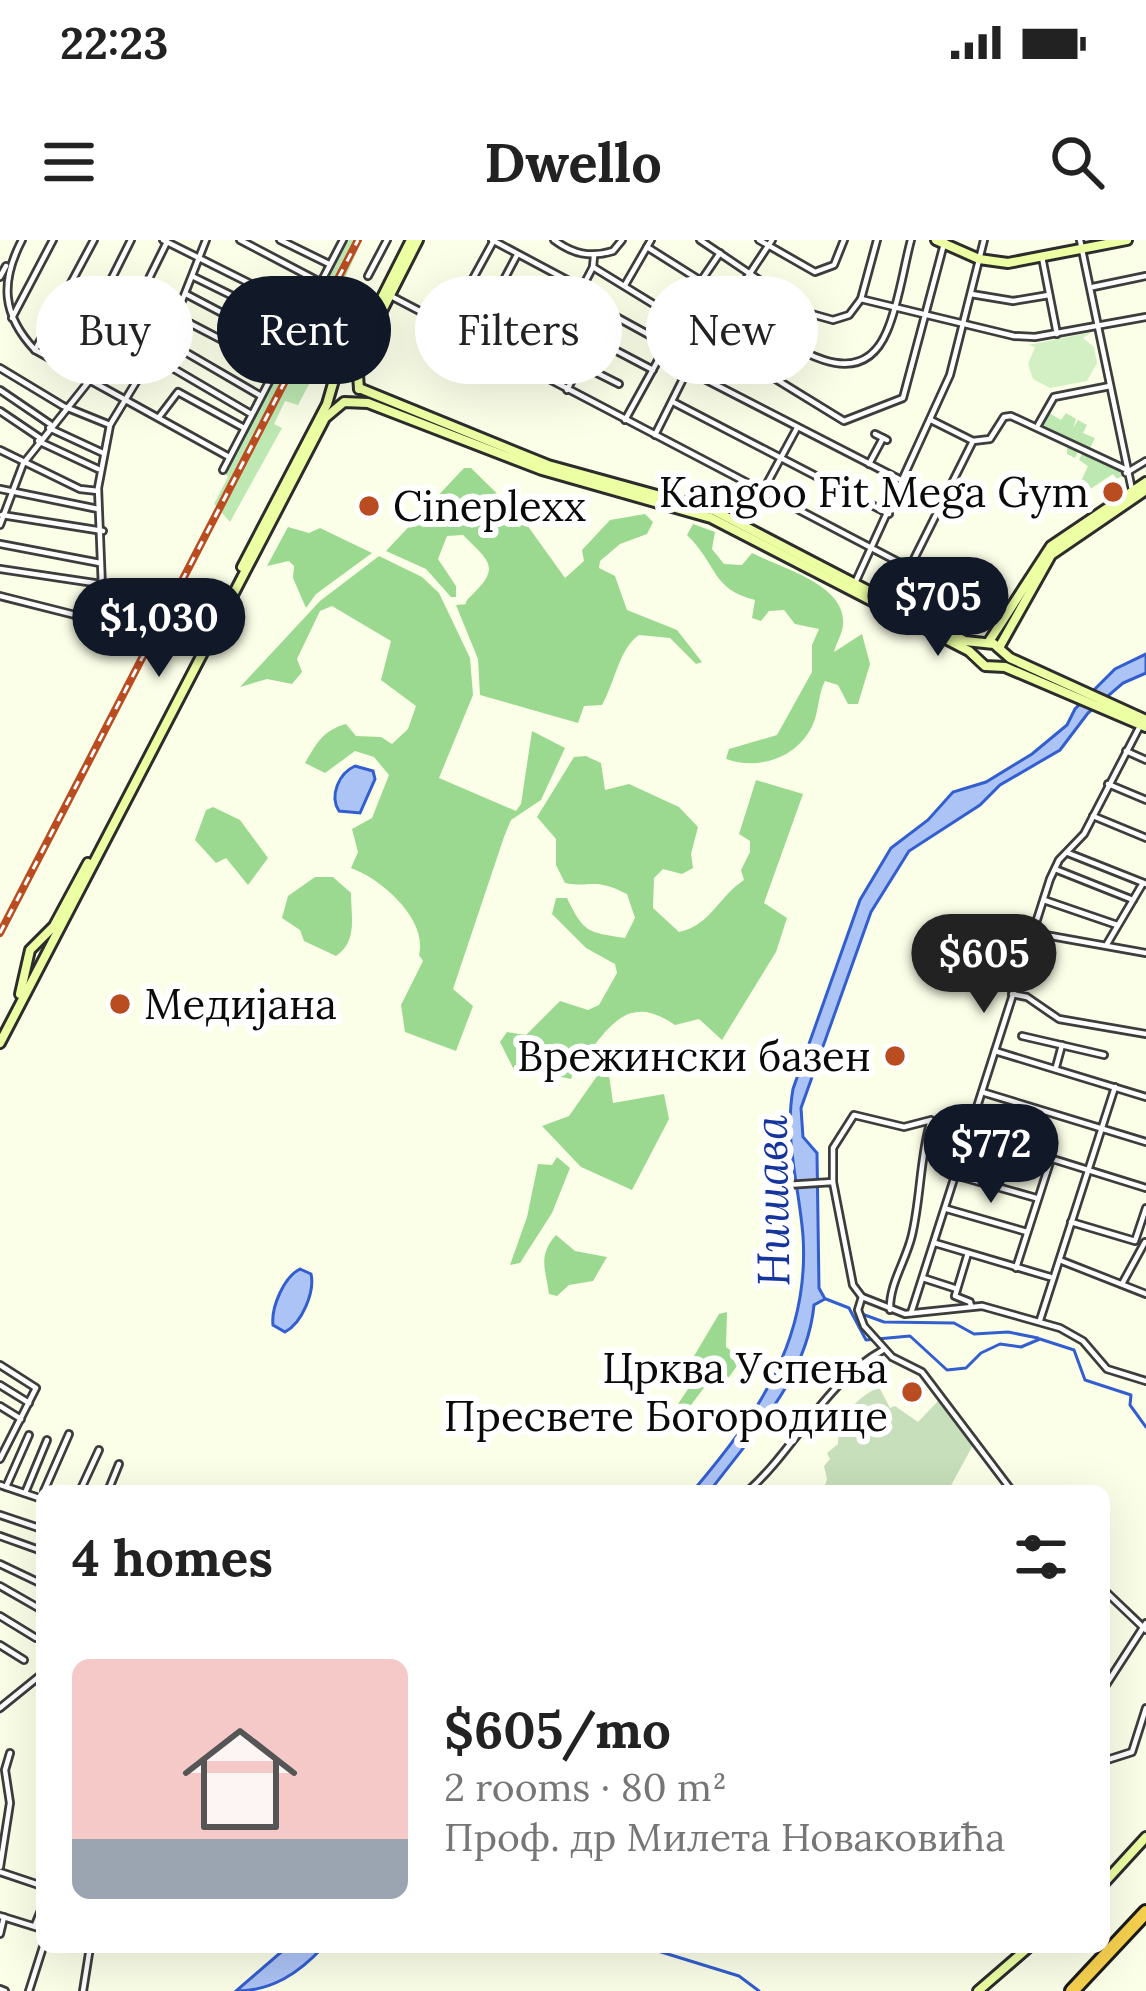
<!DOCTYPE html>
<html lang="en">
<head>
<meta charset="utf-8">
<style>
  body { margin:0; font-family:Lora,serif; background:#f6f6f6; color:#222; height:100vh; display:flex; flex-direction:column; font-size:45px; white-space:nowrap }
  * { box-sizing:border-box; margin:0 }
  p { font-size:39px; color:#767676 }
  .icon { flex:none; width:66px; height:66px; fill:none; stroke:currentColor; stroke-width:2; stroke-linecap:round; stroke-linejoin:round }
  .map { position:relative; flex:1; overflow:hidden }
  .details { position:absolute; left:36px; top:1245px; width:1074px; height:468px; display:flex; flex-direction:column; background:#fff; border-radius:18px; box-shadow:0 12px 48px #0002 }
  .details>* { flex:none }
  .banner { position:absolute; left:36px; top:36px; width:1074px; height:108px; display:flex; gap:24px }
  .price { position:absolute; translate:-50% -102px; padding:0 27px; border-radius:42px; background:#111827; color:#fff; font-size:39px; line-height:78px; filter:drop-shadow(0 3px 6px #0008) }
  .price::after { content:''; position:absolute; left:50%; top:72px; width:36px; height:27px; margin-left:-18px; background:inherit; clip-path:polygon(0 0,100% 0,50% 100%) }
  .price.on { background:#222; color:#fff }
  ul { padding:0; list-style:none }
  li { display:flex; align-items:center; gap:36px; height:300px; padding:0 36px }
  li+li { border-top:3px solid #e0e0e0 }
  li span { display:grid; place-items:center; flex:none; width:336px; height:240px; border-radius:18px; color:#555 }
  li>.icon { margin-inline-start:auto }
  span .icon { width:144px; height:144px; fill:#fffc; stroke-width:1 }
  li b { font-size:51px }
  h2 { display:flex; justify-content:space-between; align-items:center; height:144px; padding:0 36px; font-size:51px }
  .chip { padding:0 42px; border-radius:54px; background:#fff; box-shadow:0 12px 48px #0002; font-size:42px; line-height:108px }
  .chip.on { background:#111827; color:#fff }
  .status { display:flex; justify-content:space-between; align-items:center; height:84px; padding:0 60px; background:#fff; direction:ltr }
  .status svg { height:33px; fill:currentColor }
  header { display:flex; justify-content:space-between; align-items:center; height:156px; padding:0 36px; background:#fff; font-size:54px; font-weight:700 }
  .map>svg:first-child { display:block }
  .green { fill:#bde8b2 }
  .forest { fill:#9bd991 }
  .cemetery { fill:#c7dfba }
  .pitch { fill:#d3f0c4 }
  .water { fill:#acc3f6; stroke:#335ece; stroke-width:3 }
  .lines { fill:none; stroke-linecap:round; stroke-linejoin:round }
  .stream { stroke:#335ece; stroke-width:3 }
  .street-casing { stroke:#3d3d3d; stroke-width:10 }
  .secondary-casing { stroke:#2c2c2c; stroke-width:14 }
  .highway-casing { stroke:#1b1b1b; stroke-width:18 }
  .street { stroke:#fff; stroke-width:4.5 }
  .secondary { stroke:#ecffa3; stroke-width:8 }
  .highway { stroke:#f6d14f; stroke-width:12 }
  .rail-casing { stroke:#ba4c22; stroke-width:8 }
  .rail { stroke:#fff; stroke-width:3; stroke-dasharray:9; stroke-linecap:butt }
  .poi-dot { fill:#ba4c22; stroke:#fff; stroke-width:4.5 }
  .labels { text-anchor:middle; stroke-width:12; stroke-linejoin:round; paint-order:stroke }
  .poi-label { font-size:42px; fill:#0a0a0a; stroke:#fff; text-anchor:end }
  .water-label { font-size:45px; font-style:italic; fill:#14359c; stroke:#fff }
</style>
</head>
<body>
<div class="status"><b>22:23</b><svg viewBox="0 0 49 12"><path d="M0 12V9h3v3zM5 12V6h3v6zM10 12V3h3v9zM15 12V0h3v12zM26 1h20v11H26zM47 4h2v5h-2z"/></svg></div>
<header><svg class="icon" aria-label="menu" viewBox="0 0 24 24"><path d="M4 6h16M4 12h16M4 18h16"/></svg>Dwello<svg class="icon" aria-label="search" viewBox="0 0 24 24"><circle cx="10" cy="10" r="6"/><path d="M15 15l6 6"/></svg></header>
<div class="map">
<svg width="1146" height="1751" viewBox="0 0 1146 1751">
  <rect width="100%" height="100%" fill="#fcffe8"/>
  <g class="green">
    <path d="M343,0H362L318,99L319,114L344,125L335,135H314L298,165L285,161L274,184L282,188L230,282L214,264L228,237L223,231Z"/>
    <path d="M1050,165L1049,173L1061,180L1066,173L1076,179L1073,188L1078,180L1087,185L1083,193L1095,198L1090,208L1095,219L1125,234L1117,239L1113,234L1072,261L1088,226L1079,220L1084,209L1080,208L1075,218L1067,214V201L1063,204L1059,198L1053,199L1054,195L1047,196L1038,185Z"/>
  </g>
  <g class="forest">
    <path d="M464,228H471L522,278L565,338L584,321L582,310L610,280L645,274L653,282L647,294L620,304L600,321L599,328L615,336L627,370L677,390L702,422L696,424L670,398L639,395C619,409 615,442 602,465L584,466L578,483L480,455L478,419L456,365C474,363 459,367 471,356C501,327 490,322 463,295L447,296L438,319L456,346V357H451L426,329L386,311Z"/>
    <path d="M693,284L715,292L712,309L724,324L742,325L752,313C784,329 847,345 843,385C842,394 836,404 834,412L862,394L870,424L858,464H848L838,445L825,441C819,452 819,466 815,479C802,517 760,531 726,519L729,509L777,495L812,432V405L819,389L795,384L784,370L769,371L761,381L752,378L755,360C711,349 718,325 687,295Z"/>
    <path d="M288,287L309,293L320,288L372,313L316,354L306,368L293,338L294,326L289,321L267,326Z"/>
    <path d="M379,316L422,337L439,353L470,418L473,455L439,538L516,571L521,564L532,491L565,508L541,560L511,580L504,597L453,749L473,766L456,811L405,792L401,765L423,721L419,715C428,680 382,639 351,628L358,612L352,589L372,578L389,535L374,517L355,511L325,533L305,523C317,503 322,491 346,484L356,496L381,497L392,504L408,489L416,466L381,440L391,401L332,366L320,371L297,419L302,432L292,444L267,439L240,447L320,361Z"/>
    <path d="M586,516L601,523L605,550L629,544L679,567L698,587L691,614L693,628L682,634L663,629L654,638L653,668L679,692C710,686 719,656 744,640L741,630L750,612V601L739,594L756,540L803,554L764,663L787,678L776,712L722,800L699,779L675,785C637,759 618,774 593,807C584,819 576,824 571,839L551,835L539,824L517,836L500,802L507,792L526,795L560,761L588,770L599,765L617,733L615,724L586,708L552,674L556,658H567C584,693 587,692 625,698L635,678L627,654C593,637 592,648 565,643L556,625V599L537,577L574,517Z"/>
    <path d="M213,567L240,580L268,618L248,645L226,618L216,623L195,600L206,570Z"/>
    <path d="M315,637H333L351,653C351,677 358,701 336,716L304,701L300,690L282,678L288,656Z"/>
    <path d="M602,829L609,835L613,863L664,854L669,879L632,950L581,927L542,886L569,876Z"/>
    <path d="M557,917L570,928L552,973L520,1023L510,1025L527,977L538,924L552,925Z"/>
    <path d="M556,995L575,1011L607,1017L593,1041L569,1045L557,1056L549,1054C546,1030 537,1016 556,995Z"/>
    <path d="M727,1072L726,1107L742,1119L721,1148L706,1145L691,1165L678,1164L688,1149L680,1126L685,1118L694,1116L719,1074Z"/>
  </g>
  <path class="cemetery" d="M879,1147L890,1168L895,1166L918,1182L938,1161L973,1205L948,1251H823L827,1239L824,1226L830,1219L827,1213L838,1204C839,1176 855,1159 879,1147Z"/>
  <path class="pitch" d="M1092,92L1083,98L1094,107L1097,123L1087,141L1050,148L1033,139L1028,124L1035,107L1028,105Z"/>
  <g class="water">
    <path d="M1146,414V433L1123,443L1088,473L1060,510L1000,545L980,565L909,611L871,672L801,868L803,897L817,913L819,1048L825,1059L814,1065C807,1138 752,1195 710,1251H693C757,1175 810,1101 803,996C799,945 784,900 793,849L860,660L891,608L928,580L953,552L986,542L1032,514L1067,485L1075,469L1115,429Z"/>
    <path d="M355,526L373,531L375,539L360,573L339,571C329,556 339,533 355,526Z"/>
    <path d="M300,1029L311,1034C315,1052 302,1083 285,1092L273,1085C271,1067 284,1037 300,1029Z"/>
    <path d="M287,1707H323C299,1733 272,1751 236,1751Z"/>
  </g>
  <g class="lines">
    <g class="stream">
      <path d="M826,1059L849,1068L866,1100L910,1096L947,1130L966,1128L981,1113L1000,1104L1021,1107L1040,1099L1074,1110L1085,1140L1131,1155L1130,1165L1146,1187"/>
      <path d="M862,1074L884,1082L954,1083L974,1094L1008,1092L1038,1098"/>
      <path d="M0,1472L42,1438"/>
      <path d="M645,1707L739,1736L759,1751"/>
    </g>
    <defs>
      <g id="street">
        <path d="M22,0C0,42 2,75 35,110L229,217"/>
        <path d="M163,0L305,71"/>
        <path d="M240,0L320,42"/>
        <path d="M280,0L329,24"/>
        <path d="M492,0L582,48"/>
        <path d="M554,0C573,14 590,18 613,11L622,0"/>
        <path d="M700,0L808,73L833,80L849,75L861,59L877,0"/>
        <path d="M759,0L815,32L834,25L844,0"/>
        <path d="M1080,0L1132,250"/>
        <path d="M647,7L701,41"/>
        <path d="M1042,17L1057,94"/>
        <path d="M593,27L844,181L903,158L945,0"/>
        <path d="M368,36L387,0"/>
        <path d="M0,37L6,26"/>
        <path d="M194,37L296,87"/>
        <path d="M625,45L651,0"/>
        <path d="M1093,47L1146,36"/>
        <path d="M186,54L287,107"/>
        <path d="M971,54L1013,61L1049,55"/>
        <path d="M389,55L1005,378"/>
        <path d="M578,56L693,119L655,195"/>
        <path d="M861,59L1014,96L1035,97L1146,77"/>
        <path d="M730,62C769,88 855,168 887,91C899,63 903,30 911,0"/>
        <path d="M488,70L553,103"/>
        <path d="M95,72L159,105"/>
        <path d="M176,76L276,128"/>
        <path d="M677,76L720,13"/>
        <path d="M12,78L53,0"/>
        <path d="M447,86L493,2"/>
        <path d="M521,86L538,54"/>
        <path d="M709,95L772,0"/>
        <path d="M163,99L261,156"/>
        <path d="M472,100L517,15"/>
        <path d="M35,110L94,0"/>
        <path d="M615,110L653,130"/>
        <path d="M74,114L131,0"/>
        <path d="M152,116L251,174"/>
        <path d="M581,125L619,144"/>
        <path d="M0,128L63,166L110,185"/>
        <path d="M689,131L903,241"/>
        <path d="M767,132L808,73"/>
        <path d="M537,133L593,27L594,16"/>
        <path d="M0,150L50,184"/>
        <path d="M567,150L607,72"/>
        <path d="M673,162L889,274"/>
        <path d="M0,171L40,198"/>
        <path d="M159,177L178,152L244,188"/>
        <path d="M625,180L667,104"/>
        <path d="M931,180L973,201"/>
        <path d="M1038,185L1054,157L1110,146"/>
        <path d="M49,188L103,213"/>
        <path d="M875,194L887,200"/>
        <path d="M38,201L98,229"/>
        <path d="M973,201L990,199L1004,177L1011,176L1125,229"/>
        <path d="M0,210L80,249L98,251"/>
        <path d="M869,224L883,198"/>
        <path d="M223,230L343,0"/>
        <path d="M1126,233L1146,221"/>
        <path d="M0,249L98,269"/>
        <path d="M763,251L797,188"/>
        <path d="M2,275L103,291"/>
        <path d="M0,285L23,224L113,111L167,2"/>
        <path d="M0,304L100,323"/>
        <path d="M910,327L972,203"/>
        <path d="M0,329L101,344"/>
        <path d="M855,343L950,135L984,0"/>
        <path d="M0,356L87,378L103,373L98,248L110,185L176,76L206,0"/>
        <path d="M1126,511L1146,520"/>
        <path d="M1108,544L1146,560"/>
        <path d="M1093,576L1146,598"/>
        <path d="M1068,613L1146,644"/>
        <path d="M1055,629L1133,660"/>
        <path d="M1044,660L1117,685"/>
        <path d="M1034,693L1146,713"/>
        <path d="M1107,704L1143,643"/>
        <path d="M1012,754L1027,757L1059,779L1146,794"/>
        <path d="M1022,796L1104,815"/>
        <path d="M995,811L1146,857"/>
        <path d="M1056,827L1062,805"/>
        <path d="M982,852L1146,902"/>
        <path d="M969,893L1146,948"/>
        <path d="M955,935L1036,958"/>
        <path d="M833,942V908L854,875L904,887L931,880C920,915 921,957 912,995C906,1021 889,1044 890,1070"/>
        <path d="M786,945L833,942L853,1045L862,1057L905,1074L982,1066L1060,1088L1083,1101L1107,1129L1146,1141"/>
        <path d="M947,969L1027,992"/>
        <path d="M1071,982L1135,1001L1146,968"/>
        <path d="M935,1003L1050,1037"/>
        <path d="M968,1013L955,1056L970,1062L971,1066"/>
        <path d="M1062,1021L1146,1054"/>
        <path d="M1016,1028L1051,919"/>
        <path d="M923,1038L957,1049"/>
        <path d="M1122,1044L1145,1002"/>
        <path d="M862,1057L858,1070L864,1086L892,1117L922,1132L1012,1251"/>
        <path d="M911,1073L1050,639L1059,620L1084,594L1140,486"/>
        <path d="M1040,1080L1115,847"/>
        <path d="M0,1125L36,1148L0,1219"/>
        <path d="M0,1145L29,1163"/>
        <path d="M0,1166L21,1179"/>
        <path d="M0,1245L42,1259"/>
        <path d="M6,1247L29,1195"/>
        <path d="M44,1251L69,1194"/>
        <path d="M80,1251L99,1210"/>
        <path d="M108,1251L119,1224"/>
        <path d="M748,1251C796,1208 825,1142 883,1110"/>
        <path d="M25,1253L47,1200"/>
        <path d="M0,1275L42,1289"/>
        <path d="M0,1296L42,1311"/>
        <path d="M0,1324L42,1344"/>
        <path d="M0,1346L42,1370"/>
        <path d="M1104,1350L1146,1390"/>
        <path d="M0,1376L36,1398"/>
        <path d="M0,1405L24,1420"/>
        <path d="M1104,1448L1146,1383"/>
        <path d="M0,1468L42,1434"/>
        <path d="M1107,1520L1132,1512L1146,1468"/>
        <path d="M0,1627L10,1563L5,1530L10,1513"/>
        <path d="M0,1632L42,1646"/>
        <path d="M0,1676L42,1689"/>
        <path d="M35,1685L42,1668"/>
        <path d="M0,1694L4,1677"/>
        <path d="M215,1707H228"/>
        <path d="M0,1749L5,1751"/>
        <path d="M29,1751L43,1707"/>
        <path d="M83,1751L90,1707"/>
      </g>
      <g id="secondary">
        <path d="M936,0L979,19L1008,23L1127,0"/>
        <path d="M359,148L548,225L715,271L965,401L994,404L1010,418L1146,480"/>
        <path d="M359,149L357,120L418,0"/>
        <path d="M242,327L327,164L334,140L347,127L411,0"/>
        <path d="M988,403L1051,306L1146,242"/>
        <path d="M1000,406L1051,315L1146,250"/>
        <path d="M20,754L30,710L54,686L88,623"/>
        <path d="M0,803L325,178L344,162L368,163L542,230L711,278L969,411L985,426L1005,427L1146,487"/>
        <path d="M1104,1643L1146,1597"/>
        <path d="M978,1751L1029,1707"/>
      </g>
      <path id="highway" d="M1072,1751L1146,1672"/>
    </defs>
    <use href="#street" class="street-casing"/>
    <use href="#secondary" class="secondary-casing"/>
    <use href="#highway" class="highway-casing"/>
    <use href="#street" class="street"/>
    <use href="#secondary" class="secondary"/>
    <use href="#highway" class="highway"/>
    <defs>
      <path id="rail" d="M0,693L358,0"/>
    </defs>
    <use href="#rail" class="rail-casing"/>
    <use href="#rail" class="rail"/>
  </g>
  <g class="poi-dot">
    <circle cx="1113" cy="252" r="12"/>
    <circle cx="369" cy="266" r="12"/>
    <circle cx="120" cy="764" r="12"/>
    <circle cx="895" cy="816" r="12"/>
    <circle cx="912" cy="1152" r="12"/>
  </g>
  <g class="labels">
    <g class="poi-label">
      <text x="1089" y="267">Kangoo Fit Mega Gym</text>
      <text x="393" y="281" text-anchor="start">Cineplexx</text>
      <text x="144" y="779" text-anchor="start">Медијана</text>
      <text x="871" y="831">Врежински базен</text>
      <text x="888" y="1143">Црква Успења<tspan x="888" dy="48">Пресвете Богородице</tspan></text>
    </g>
    <g class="water-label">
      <text transform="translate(772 961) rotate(-91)" y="16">Нишава</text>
    </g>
  </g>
</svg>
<b class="price" style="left:938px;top:419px">$705</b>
<b class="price" style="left:159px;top:440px">$1,030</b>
<b class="price on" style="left:984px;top:776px">$605</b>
<b class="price" style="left:991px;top:966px">$772</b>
<div class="banner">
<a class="chip">Buy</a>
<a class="chip on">Rent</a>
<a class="chip">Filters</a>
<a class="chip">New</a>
</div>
<section class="details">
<h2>4 homes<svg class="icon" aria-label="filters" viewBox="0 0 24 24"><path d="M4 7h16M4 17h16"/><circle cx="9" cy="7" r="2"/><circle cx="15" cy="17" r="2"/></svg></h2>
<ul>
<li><span style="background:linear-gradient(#f6c9c9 75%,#9aa5b1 0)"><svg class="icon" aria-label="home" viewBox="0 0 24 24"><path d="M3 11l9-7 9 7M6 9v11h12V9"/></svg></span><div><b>$605/mo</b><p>2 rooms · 80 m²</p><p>Проф. др Милета Новаковића</p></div></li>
</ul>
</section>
</div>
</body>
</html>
